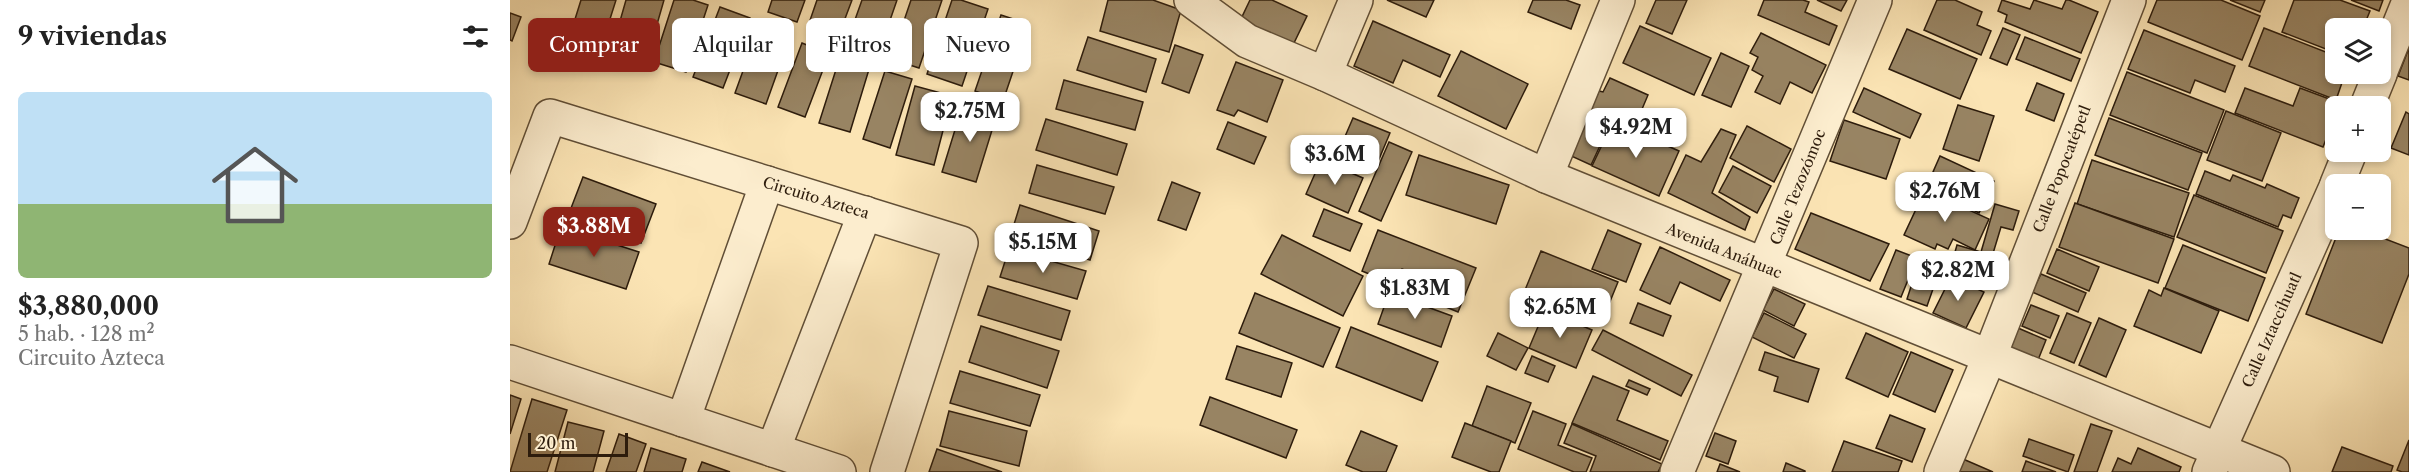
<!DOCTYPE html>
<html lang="es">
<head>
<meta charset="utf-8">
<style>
  body { margin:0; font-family:"Libre Caslon Text",serif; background:#f2f2f2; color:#222; height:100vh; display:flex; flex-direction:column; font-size:22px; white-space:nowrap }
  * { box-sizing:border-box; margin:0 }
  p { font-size:20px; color:#767676 }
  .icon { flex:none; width:33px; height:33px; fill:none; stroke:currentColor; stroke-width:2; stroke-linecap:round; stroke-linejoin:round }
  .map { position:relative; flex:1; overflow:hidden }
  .details { display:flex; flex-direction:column; background:#fff; width:510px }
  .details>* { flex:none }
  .hud { position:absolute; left:18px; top:18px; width:570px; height:54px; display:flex; gap:12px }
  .fabs { position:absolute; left:1815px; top:18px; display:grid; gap:12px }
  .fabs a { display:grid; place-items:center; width:66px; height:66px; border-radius:9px; background:#fff; box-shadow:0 3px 9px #0003; font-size:30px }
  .scale { position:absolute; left:18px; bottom:15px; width:100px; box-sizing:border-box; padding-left:6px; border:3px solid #2d1c0c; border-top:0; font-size:16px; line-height:21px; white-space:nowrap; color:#2d1c0c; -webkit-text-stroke:4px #fcedce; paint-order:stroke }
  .price { position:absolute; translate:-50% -51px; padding:0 14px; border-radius:12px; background:#fff; color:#222; font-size:20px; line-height:39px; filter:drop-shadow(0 2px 3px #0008) }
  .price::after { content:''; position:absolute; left:50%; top:36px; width:18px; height:14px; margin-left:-9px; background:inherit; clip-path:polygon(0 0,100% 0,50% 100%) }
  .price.on { background:#8f2418; color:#fff }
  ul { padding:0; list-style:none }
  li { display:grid; align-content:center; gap:12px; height:318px; padding:0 18px }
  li+li { border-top:2px solid #e0e0e0 }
  li span { display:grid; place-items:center; height:186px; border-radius:9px; color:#555 }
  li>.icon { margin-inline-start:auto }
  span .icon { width:108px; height:108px; fill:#fffc; stroke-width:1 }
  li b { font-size:26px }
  h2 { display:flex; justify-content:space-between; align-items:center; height:72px; padding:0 18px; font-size:26px }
  .pill { padding:0 21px; border-radius:9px; background:#fff; box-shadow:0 3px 9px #0003; font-size:21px; line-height:54px }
  .pill.on { background:#8f2418; color:#fff }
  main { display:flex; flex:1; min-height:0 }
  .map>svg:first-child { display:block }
  .building { fill:#988463; stroke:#2d1c0c; stroke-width:1.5 }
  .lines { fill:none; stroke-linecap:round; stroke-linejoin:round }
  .minor-casing { stroke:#604e36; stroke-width:36 }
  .minor { stroke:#fcedce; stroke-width:33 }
  .labels { text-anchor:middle; stroke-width:6; stroke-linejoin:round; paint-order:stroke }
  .street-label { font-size:15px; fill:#2d1c0c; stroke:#fcedce }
</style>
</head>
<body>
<main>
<section class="details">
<h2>9 viviendas<svg class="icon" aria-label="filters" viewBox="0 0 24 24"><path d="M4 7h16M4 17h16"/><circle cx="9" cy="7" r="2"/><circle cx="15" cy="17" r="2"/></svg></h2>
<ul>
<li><span style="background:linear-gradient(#bfe0f5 60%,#8fb573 0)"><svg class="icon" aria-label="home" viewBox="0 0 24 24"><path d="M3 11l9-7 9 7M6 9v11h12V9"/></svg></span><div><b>$3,880,000</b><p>5 hab. · 128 m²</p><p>Circuito Azteca</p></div></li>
</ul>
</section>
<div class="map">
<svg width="1899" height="472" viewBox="0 0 1899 472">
  <rect width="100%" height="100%" fill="#fbe4b4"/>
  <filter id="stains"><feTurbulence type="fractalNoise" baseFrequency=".00333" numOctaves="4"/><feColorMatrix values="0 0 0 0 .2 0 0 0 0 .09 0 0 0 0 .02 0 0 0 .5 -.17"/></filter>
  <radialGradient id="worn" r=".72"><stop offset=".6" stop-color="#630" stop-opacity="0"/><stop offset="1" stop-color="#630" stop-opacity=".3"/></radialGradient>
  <g class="building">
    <path d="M71,0H106L93,41L61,32Z"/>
    <path d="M116,0H154L137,59L102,49Z"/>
    <path d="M164,0H183L198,5L176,72L144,62Z"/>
    <path d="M262,0H295L287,22L258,12Z"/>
    <path d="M307,0H342L327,40L297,29Z"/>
    <path d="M352,0H387L368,55L336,45Z"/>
    <path d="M401,0H432L409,68L381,59Z"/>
    <path d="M442,0H451L478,9L452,86L417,74Z"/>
    <path d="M598,0H643L671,10L659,52L590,31Z"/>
    <path d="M740,0H762L797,16L783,45L730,21Z"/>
    <path d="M877,0H924L916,17Z"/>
    <path d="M1023,0H1056L1070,5L1061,29L1018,12Z"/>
    <path d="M1146,0H1177L1162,34L1136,23Z"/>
    <path d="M1254,0H1293L1299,2L1295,12L1327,26L1319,45L1248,15Z"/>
    <path d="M1307,0H1337L1331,11Z"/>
    <path d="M1427,0H1445L1472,12L1467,25L1481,31L1471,55L1414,30Z"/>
    <path d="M1492,0L1520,9L1524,0L1552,9L1556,0H1559L1588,12L1571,53L1495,22L1497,15L1488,11Z"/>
    <path d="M1647,0H1711L1750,16L1732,60L1638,22Z"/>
    <path d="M1720,0H1755L1750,12Z"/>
    <path d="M1784,0H1830L1860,11L1853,28H1826V53L1772,32Z"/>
    <path d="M1841,0H1873L1869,11Z"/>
    <path d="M210,7L240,18L213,88L183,77Z"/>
    <path d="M0,13L11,17L2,41L0,40Z"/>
    <path d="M491,15L519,24L493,101L465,91Z"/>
    <path d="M863,21L940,55L930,77L893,60L883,83L844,66Z"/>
    <path d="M250,24L281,34L256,104L225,93Z"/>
    <path d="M1130,26L1201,58L1184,95L1113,63Z"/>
    <path d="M1493,28L1510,35L1497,65L1480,58Z"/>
    <path d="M1754,28L1826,56V74H1835L1826,100L1739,66Z"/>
    <path d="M1397,29L1467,59L1450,99L1379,69Z"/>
    <path d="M1634,30L1725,66L1715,92L1685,80L1680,93L1618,69Z"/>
    <path d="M1251,33L1316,65L1302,93L1280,82L1270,104L1245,92L1253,76L1242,70L1248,57L1240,53Z"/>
    <path d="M578,37L646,59L636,92L567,70Z"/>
    <path d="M1515,37L1570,59L1561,81L1506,59Z"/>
    <path d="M292,43L319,54L295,117L268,107Z"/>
    <path d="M665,45L693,55L679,93L652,83Z"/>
    <path d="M1899,48V80L1888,76Z"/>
    <path d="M951,51L1018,84L996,129L928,96Z"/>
    <path d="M1211,53L1239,66L1221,107L1192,95Z"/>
    <path d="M330,57L360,66L340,132L309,123Z"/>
    <path d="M726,62L773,80L757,122L728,110L724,116L707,110Z"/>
    <path d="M375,71L402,79L380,148L353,139Z"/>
    <path d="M1617,72L1714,110L1697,153L1600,115Z"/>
    <path d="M1100,78L1138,95L1124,128L1103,118L1081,165L1059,155L1089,91L1093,92Z"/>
    <path d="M554,80L633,102L625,130L546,109Z"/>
    <path d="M1527,83L1554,94L1544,121L1516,110Z"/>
    <path d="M405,86L442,96L424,165L386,155Z"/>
    <path d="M1354,88L1411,114L1400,138L1343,112Z"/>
    <path d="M1735,88L1783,106L1790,88L1830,103L1826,106V114L1813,147L1725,113Z"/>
    <path d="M453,104L487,114L466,182L432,172Z"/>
    <path d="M1448,105L1484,116L1469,161L1433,149Z"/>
    <path d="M1716,111L1771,133L1752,181L1697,160Z"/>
    <path d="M1896,112L1899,114V155L1881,148Z"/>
    <path d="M843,118L880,133L864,171L827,155Z"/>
    <path d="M1599,118L1692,153L1678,190L1585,155Z"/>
    <path d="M536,119L617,144L607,175L526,150Z"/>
    <path d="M1334,120L1390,139L1376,179L1320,161Z"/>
    <path d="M718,122L756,137L744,164L707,149Z"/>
    <path d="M1103,122L1169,151L1149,196L1082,166Z"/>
    <path d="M1237,126L1281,149L1264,182L1220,158Z"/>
    <path d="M1211,129L1226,135L1202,193L1240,217L1235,230L1158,193L1176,155L1191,162Z"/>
    <path d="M879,142L902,152L871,221L849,211Z"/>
    <path d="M909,155L999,185L986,224L896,195Z"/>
    <path d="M1430,156L1484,181L1469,213L1446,202L1453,186L1423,172Z"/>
    <path d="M811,160L853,178L838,213L796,194Z"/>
    <path d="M1582,160L1679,193L1664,237L1567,204Z"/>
    <path d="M527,165L604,187L595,214L519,193Z"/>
    <path d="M1223,166L1261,186L1247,213L1209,192Z"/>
    <path d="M1695,171L1720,181L1723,175L1755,188L1757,184L1789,198L1781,218L1773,215L1768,227L1686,194Z"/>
    <path d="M73,177L146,204L131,243L58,216Z"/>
    <path d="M662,182L690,193L676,230L648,220Z"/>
    <path d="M1415,190L1479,219L1465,250L1443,239L1438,249L1427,244L1425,249L1394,235Z"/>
    <path d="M1684,195L1773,231L1756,273L1667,237Z"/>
    <path d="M1565,203L1664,239L1648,283L1549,247Z"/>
    <path d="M1485,204L1509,211L1503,230L1491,227L1478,270L1443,259L1447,245L1471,252Z"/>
    <path d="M510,205L589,231L580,260L501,234Z"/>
    <path d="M814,209L852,224L840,251L803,236Z"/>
    <path d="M1301,213L1379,244L1360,281L1285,249Z"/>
    <path d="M51,227L129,252L116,289L39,264Z"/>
    <path d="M868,230L966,268L948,312L919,300L926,283L892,269L886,285L852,271Z"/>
    <path d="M1098,230L1131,244L1116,282L1082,269Z"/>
    <path d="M1829,230H1852L1899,248V274L1872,343L1796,314Z"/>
    <path d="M772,235L853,276L833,316L751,274Z"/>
    <path d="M1673,245L1755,278L1738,321L1655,288Z"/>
    <path d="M1150,247L1220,280L1210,301L1170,282L1160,304L1130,290Z"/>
    <path d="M499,249L576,271L567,299L490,277Z"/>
    <path d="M1547,249L1589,267L1579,291L1537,273Z"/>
    <path d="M1386,250L1407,258L1391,297L1370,289Z"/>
    <path d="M1031,251L1108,282L1092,321L1015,290Z"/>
    <path d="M1409,262L1430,269L1417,306L1397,299Z"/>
    <path d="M1531,274L1576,293L1568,312L1522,292Z"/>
    <path d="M1441,277L1474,292L1456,328L1423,313Z"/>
    <path d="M478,286L560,311L551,340L468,315Z"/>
    <path d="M1654,288L1709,311L1691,353L1624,326L1639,290L1651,296Z"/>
    <path d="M1264,289L1295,304L1284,326L1253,310Z"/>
    <path d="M745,293L830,328L813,367L729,333Z"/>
    <path d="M879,293L942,316L931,347L868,324Z"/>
    <path d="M1128,303L1161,316L1153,336L1120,323Z"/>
    <path d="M1521,305L1549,316L1540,338L1512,326Z"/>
    <path d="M1035,310L1082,330L1066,368L1019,348Z"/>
    <path d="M1254,313L1296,334L1284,358L1242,337Z"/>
    <path d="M1557,313L1581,323L1564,363L1540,353Z"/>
    <path d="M1589,318L1616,330L1596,377L1569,365Z"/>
    <path d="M471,326L549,351L537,388L459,362Z"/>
    <path d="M841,327L928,362L912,401L826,367Z"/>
    <path d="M1508,328L1536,340L1528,360L1500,349Z"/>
    <path d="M1093,330L1182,375L1171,396L1082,350Z"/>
    <path d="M988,333L1018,348L1006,370L977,356Z"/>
    <path d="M1356,333L1398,352L1378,397L1336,378Z"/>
    <path d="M727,346L782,363L771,397L716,379Z"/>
    <path d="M1255,352L1309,369L1298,402L1264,391L1268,377L1249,370Z"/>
    <path d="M1401,352L1443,370L1425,412L1383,394Z"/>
    <path d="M1022,356L1045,366L1038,382L1015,373Z"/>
    <path d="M450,371L530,395L520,426L440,403Z"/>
    <path d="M1083,376L1119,391L1107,420L1158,441L1150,460L1062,423Z"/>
    <path d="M1119,380L1140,389L1137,395L1116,386Z"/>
    <path d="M977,386L1021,403L1005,443L962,426Z"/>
    <path d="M0,395L11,399L0,434Z"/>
    <path d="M700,397L787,430L776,458L690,425Z"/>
    <path d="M22,399L57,410L37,472H0Z"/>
    <path d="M439,411L517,431L509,466L430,446Z"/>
    <path d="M1023,411L1056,424L1048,445L1082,458L1076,472H1064L1008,449Z"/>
    <path d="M1380,415L1415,429L1402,462L1366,448Z"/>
    <path d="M58,422L94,431L83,472H45Z"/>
    <path d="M955,423L1001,441L989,472H981L942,457Z"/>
    <path d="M1062,424L1152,464L1148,472H1080L1086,456L1054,443Z"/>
    <path d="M1581,424L1602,431L1587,472H1564Z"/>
    <path d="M851,431L887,446L876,472H853L836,465Z"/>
    <path d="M1205,433L1226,441L1218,464L1196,456Z"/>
    <path d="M109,434L136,444L126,472H96Z"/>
    <path d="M1519,439L1564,455L1558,472L1513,456Z"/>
    <path d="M1899,440V472H1892L1887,470Z"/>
    <path d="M1334,441L1392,461L1388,472H1322Z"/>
    <path d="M1832,447L1883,466L1881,472H1822Z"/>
    <path d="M141,448L176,459L172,472H134Z"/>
    <path d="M1628,448L1671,467L1669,472H1602L1608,458L1621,464Z"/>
    <path d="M427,449L492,472H419Z"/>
    <path d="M1453,459L1483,472H1435Z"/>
    <path d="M1516,461L1546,472H1512Z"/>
    <path d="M192,462L220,472H188Z"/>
    <path d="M1276,463L1295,471V472H1273Z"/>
    <path d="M1210,464L1230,472H1207Z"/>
  </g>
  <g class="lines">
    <defs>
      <g id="minor">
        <path d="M681,0L737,41L815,74L1036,176L1763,472"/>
        <path d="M1870,73L1899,1"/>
        <path d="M815,74L846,0"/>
        <path d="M1857,106L1870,74"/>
        <path d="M1036,176L1108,0"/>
        <path d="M1827,184L1840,152"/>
        <path d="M0,222L40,116L451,243L377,472"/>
        <path d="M0,362L329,472"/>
        <path d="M173,420L257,183"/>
        <path d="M263,450L355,213"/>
        <path d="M1167,472L1365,0"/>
        <path d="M1431,472L1479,358L1619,0"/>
        <path d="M1699,472L1826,187"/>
      </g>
    </defs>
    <use href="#minor" class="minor-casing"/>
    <use href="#minor" class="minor"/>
  </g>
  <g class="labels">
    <g class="street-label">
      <text transform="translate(1552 169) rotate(-69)" y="5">Calle Popocatépetl</text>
      <text transform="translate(1288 187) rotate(-68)" y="5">Calle Tezozómoc</text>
      <text transform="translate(306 198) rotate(17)" y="5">Circuito Azteca</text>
      <text transform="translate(1214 251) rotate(22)" y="5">Avenida Anáhuac</text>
      <text transform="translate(1762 330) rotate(-66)" y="5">Calle Iztaccíhuatl</text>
    </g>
  </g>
  <rect width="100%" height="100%" filter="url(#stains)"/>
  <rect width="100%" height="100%" fill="url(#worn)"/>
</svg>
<div class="fabs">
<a><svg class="icon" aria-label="layers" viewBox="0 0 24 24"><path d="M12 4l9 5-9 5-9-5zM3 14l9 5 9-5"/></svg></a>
<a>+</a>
<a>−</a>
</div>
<div class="scale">20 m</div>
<b class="price" style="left:460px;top:143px">$2.75M</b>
<b class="price" style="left:1126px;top:159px">$4.92M</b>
<b class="price" style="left:825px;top:186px">$3.6M</b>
<b class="price" style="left:1435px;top:223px">$2.76M</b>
<b class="price on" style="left:84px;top:258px">$3.88M</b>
<b class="price" style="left:533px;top:274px">$5.15M</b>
<b class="price" style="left:1448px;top:302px">$2.82M</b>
<b class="price" style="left:905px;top:320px">$1.83M</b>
<b class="price" style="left:1050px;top:339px">$2.65M</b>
<div class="hud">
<a class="pill on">Comprar</a>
<a class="pill">Alquilar</a>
<a class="pill">Filtros</a>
<a class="pill">Nuevo</a>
</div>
</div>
</main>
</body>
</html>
